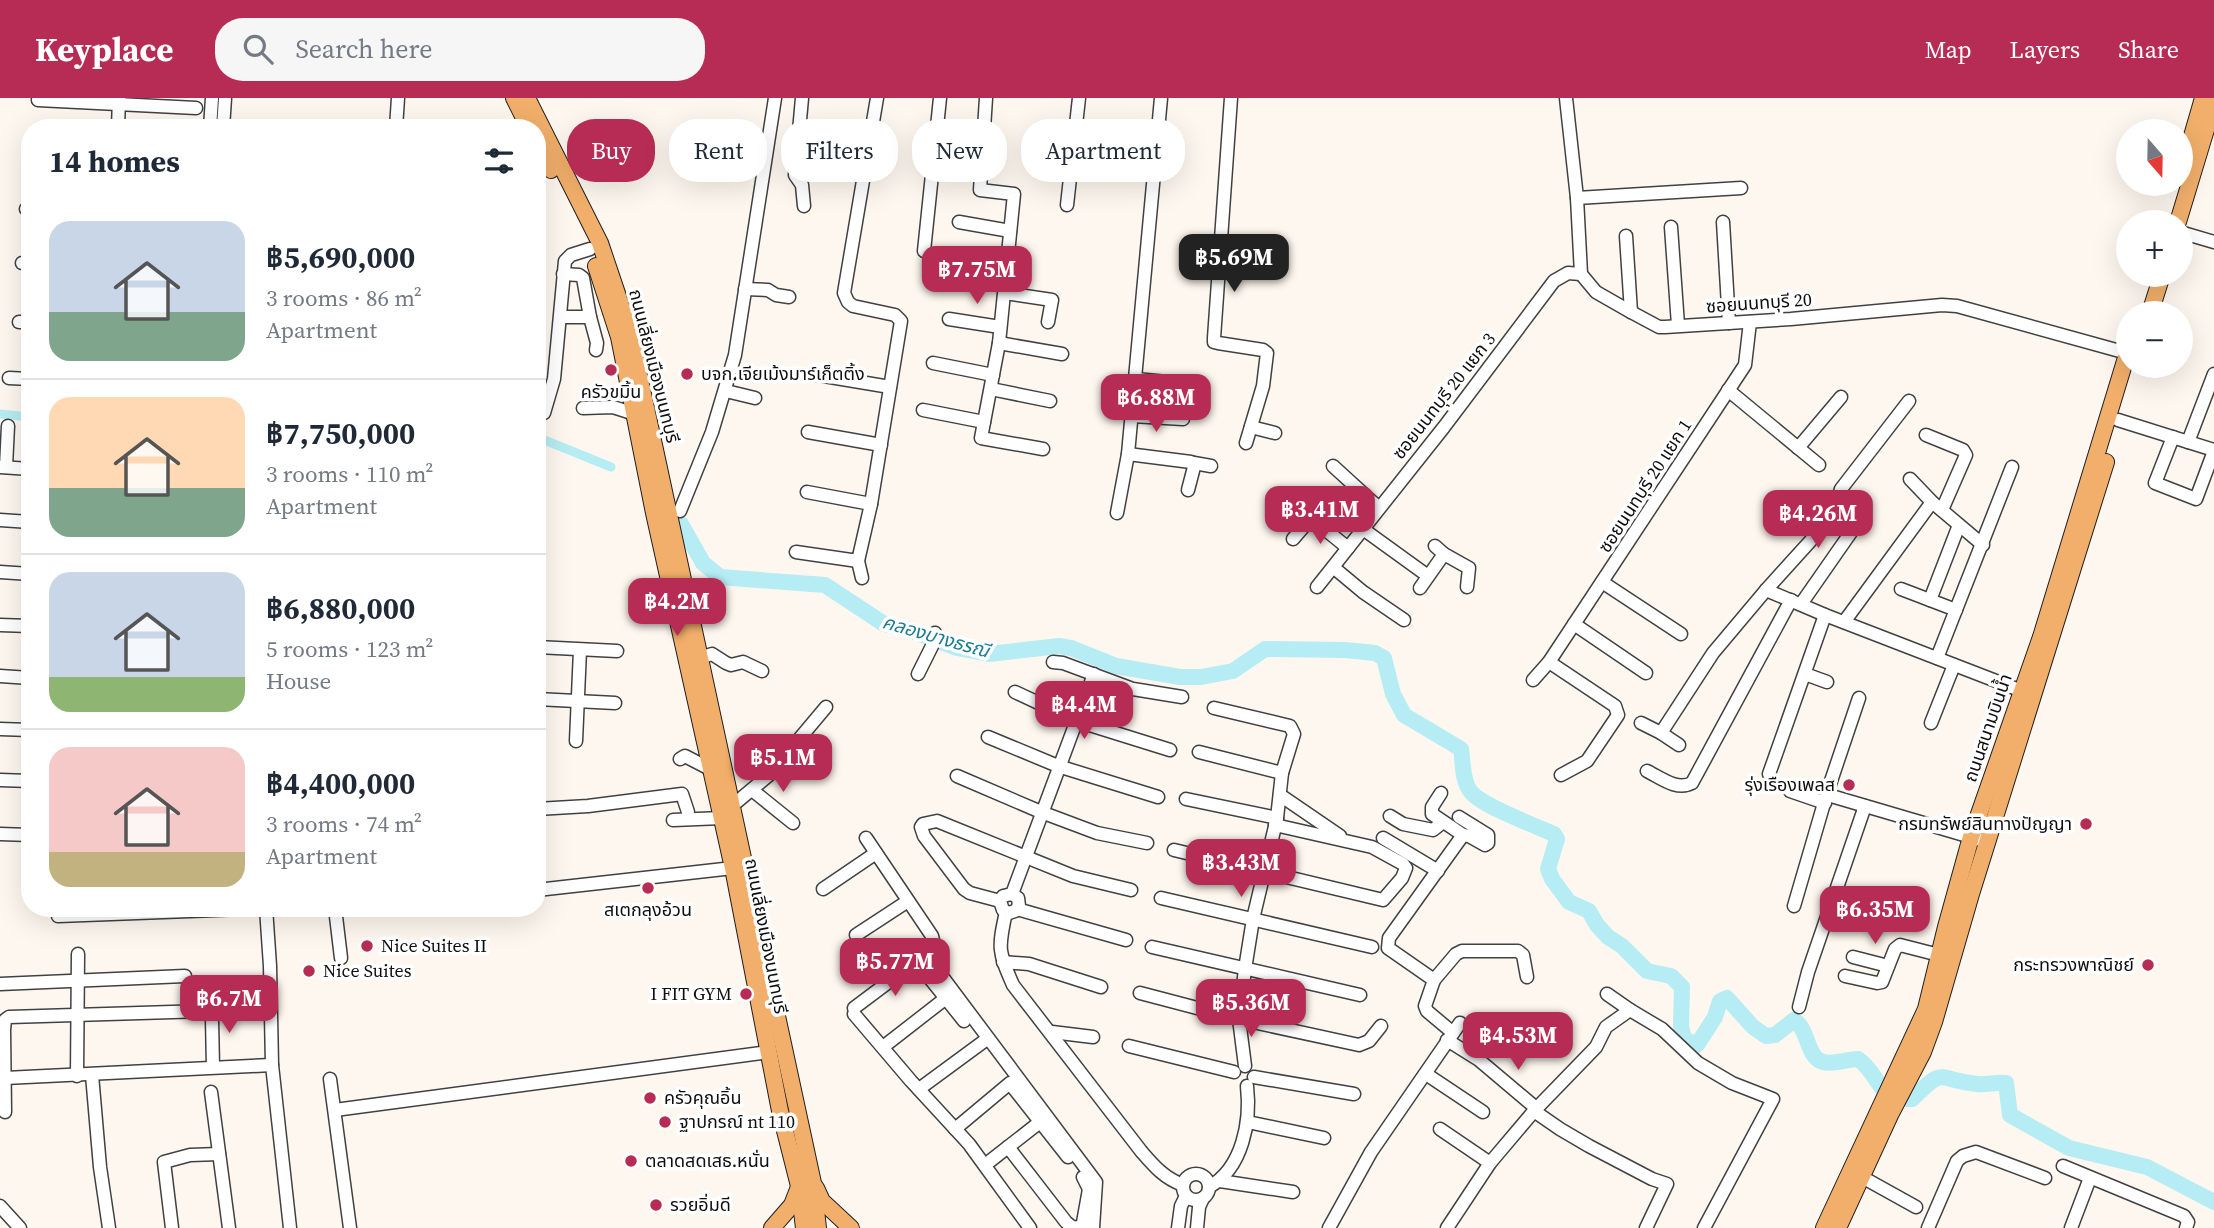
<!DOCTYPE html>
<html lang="en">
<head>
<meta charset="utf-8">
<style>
  body { margin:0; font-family:"Source Serif 4","Noto Sans Thai",serif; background:#f6f6f7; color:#1f2937; height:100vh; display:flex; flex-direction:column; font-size:26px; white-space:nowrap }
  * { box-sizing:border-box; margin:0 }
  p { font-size:23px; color:#747a83 }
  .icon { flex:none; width:38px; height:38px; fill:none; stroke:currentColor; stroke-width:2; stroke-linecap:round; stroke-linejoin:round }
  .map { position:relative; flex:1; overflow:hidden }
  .side { position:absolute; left:21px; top:21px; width:525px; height:798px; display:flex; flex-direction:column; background:#fff; border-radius:28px; box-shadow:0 7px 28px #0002 }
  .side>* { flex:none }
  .banner { position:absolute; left:567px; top:21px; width:665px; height:63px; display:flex; gap:14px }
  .needle { width:46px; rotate:160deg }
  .controls { position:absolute; left:2116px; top:21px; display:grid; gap:14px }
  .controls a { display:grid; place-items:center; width:77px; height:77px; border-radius:50%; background:#fff; box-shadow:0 7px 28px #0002; font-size:35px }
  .price { position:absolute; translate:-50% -60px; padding:0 16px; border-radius:14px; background:#b72c55; color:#fff; font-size:23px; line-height:46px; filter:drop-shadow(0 2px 4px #0008) }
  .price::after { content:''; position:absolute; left:50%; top:42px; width:21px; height:16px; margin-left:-10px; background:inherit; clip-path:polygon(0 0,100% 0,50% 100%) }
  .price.current { background:#222; color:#fff }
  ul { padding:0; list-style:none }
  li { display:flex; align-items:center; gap:21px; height:175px; padding:0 28px }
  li+li { border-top:2px solid #e0e1e3 }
  li span { display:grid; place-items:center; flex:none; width:196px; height:140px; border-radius:21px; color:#555 }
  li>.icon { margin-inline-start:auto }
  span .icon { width:84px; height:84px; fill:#fffc; stroke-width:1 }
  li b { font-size:30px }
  h2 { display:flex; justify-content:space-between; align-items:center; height:84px; padding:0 28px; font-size:30px }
  .tag { padding:0 24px; border-radius:28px; background:#fff; box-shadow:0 7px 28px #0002; font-size:24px; line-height:63px }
  .tag.current { background:#b72c55; color:#fff }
  header { display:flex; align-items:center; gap:42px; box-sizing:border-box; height:98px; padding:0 35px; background:#b72c55; color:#fff }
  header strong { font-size:33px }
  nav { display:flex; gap:38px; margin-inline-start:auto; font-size:24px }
  .search { width:490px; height:63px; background:#f6f6f7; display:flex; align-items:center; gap:18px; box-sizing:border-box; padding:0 24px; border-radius:28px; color:#747a83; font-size:26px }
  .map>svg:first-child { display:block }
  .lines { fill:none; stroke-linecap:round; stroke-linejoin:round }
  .canal { stroke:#b6ecf3; stroke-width:9 }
  .river { stroke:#b6ecf3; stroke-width:16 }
  .minor-casing { stroke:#414141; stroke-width:15 }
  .major-casing { stroke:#1f1f1f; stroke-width:18 }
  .minor { stroke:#fff; stroke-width:12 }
  .major { stroke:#f2af6b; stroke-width:16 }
  .poi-dot { fill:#b72c55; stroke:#fff; stroke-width:2.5 }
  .labels { text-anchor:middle; stroke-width:7; stroke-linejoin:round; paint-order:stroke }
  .street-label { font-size:18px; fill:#0e0e0e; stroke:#fff }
  .poi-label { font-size:18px; fill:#0e0e0e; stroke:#fff; text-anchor:start }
  .water-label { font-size:19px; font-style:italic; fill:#1c7c93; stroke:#fff }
</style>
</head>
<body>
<header>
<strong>Keyplace</strong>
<div class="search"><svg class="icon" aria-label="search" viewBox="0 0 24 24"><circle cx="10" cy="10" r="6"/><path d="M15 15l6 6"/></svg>Search here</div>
<nav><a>Map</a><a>Layers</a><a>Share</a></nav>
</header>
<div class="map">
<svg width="2214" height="1130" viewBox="0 0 2214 1130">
  <rect width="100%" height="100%" fill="#fef7ef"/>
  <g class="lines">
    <g class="canal">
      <path d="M0,316L30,319"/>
      <path d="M537,339L611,369"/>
    </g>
    <path class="river" d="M681,426L703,465L720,479L825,487L884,526L910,532L957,550L989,556L1059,548L1071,550L1116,568L1180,579H1201L1233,573L1265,551L1345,552L1375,555L1384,560L1393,596L1404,617L1461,651C1463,664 1462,684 1471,694C1482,708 1536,728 1554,736L1557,741L1548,771L1552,781L1569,804L1589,813L1597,827L1608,839L1622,848L1647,873L1671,878L1682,889L1681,928L1684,941L1697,947L1715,919L1720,903L1727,900L1753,929L1766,938L1775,937L1794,922C1809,931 1806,959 1823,964C1834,967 1847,961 1858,961C1882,978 1875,1002 1912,1001C1946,967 1936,982 1977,986C1987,987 1996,984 2006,985L2010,1017L2069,1050L2147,1069L2214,1104"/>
    <defs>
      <g id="minor">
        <path d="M802,0L795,77L802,87L804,108"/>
        <path d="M986,0L980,92L1014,96L999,245L981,340L1043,351"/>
        <path d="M1231,0L1214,240V244L1218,245L1263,252L1267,255L1263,288L1246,345"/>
        <path d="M1566,0L1577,100L1581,176L1596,194L1631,214L1659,229H1665L1791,221L1942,207L1957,208L2127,255"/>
        <path d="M38,2L196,10"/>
        <path d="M118,30L119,0"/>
        <path d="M210,30L212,0"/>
        <path d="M223,30L225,0"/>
        <path d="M396,30L398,0"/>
        <path d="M1577,100L1741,90"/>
        <path d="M1067,107L1079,0"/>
        <path d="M26,111H30"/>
        <path d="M959,124L1010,133"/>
        <path d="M1723,124L1729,225"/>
        <path d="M1671,129L1678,227"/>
        <path d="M2180,134L2214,144"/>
        <path d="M1626,138L1631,214"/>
        <path d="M924,153L940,0"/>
        <path d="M22,165H30"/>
        <path d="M954,175L1006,180"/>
        <path d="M563,176L579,177L583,180L590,219"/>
        <path d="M745,191L768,192L776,197L789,199"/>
        <path d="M1005,195L1052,202L1048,224"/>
        <path d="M562,219H590L597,245L596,252"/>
        <path d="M949,221L1000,229"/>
        <path d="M19,224H30"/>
        <path d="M999,245L1062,256"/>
        <path d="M933,265L993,277"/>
        <path d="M812,276L890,289"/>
        <path d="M9,280L30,281"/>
        <path d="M1136,281L1188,286"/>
        <path d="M991,291L1050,303"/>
        <path d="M1728,292L1819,367"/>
        <path d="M726,293L755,300"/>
        <path d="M583,310L613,309L635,316"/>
        <path d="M923,312L984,324"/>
        <path d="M544,315L554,281L565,163L571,157L590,151"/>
        <path d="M1132,318L1183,321"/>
        <path d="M2118,322L2214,352"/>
        <path d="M1251,329L1275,335"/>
        <path d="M808,334L881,347"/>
        <path d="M1926,337L1963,352L1966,357L1942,412"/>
        <path d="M2173,339L2155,385L2196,401L2214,353"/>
        <path d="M2188,344L2214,276"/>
        <path d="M1798,350L1841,299"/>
        <path d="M1128,356L1191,364L1194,369L1188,392"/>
        <path d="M1194,365L1211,368"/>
        <path d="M1333,368L1379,410"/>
        <path d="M0,369L30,371"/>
        <path d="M6,369L8,328"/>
        <path d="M1910,381L1932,404L1983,447"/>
        <path d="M807,394L871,406"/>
        <path d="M680,413L712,334L735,257L775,0"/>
        <path d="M1117,415L1128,356L1161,0"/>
        <path d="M0,422L30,424"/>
        <path d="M1363,431L1428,478"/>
        <path d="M1293,441L1311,420L1348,450"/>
        <path d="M796,454L858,463L871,406L901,223L895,217L853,208L848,204L844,195L877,0"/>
        <path d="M1444,456L1469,470L1467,489"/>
        <path d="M858,463L862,480"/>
        <path d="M1333,469L1363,494L1404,522"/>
        <path d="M0,474L30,476"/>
        <path d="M1602,484L1681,536"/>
        <path d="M1317,489L1444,329L1554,183L1568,175L1581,176"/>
        <path d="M1420,490L1444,456L1435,448"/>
        <path d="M1901,491L1956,512"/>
        <path d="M1766,492L1825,517L2022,593"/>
        <path d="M1930,502L1959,427"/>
        <path d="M1801,506L1863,417"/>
        <path d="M1844,524L1932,404"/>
        <path d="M1574,526L1646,575"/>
        <path d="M0,527L30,528"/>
        <path d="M537,549L617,553"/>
        <path d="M700,560L712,556L726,565L731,567L743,564L762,573"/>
        <path d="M1937,560L2012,369"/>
        <path d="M1053,564L1063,565L1133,591L1182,599"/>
        <path d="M1549,564L1615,608L1618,617L1587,663L1561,677"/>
        <path d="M918,576L933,546L935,535"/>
        <path d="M1805,576L1827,584"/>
        <path d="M0,578L30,580"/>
        <path d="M1533,582L1549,564L1745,267L1750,224"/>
        <path d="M1015,594L1077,623L1170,652"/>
        <path d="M537,601L615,605"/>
        <path d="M1214,610L1290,628L1294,636L1282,675L1277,720L1253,821L1245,871L1239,921L1245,968"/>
        <path d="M1641,625L1661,635"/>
        <path d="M1931,625L1954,567"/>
        <path d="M0,631L30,632"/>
        <path d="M988,639L1058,668L1158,699"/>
        <path d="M576,643L580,552"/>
        <path d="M1679,647L1661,635L1713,555L1766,492L1833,418L1841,391L1909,303"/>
        <path d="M1199,654L1282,675"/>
        <path d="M680,661L685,658L712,672"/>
        <path d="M1647,673C1661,680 1677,693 1692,685L1791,502"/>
        <path d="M1769,676L1825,517"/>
        <path d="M957,678L1041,714L1097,735L1147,745"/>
        <path d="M0,682L30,683"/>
        <path d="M752,692L793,725"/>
        <path d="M1790,693L1825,705"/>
        <path d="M1441,695L1432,709V716L1463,737"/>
        <path d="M1280,697L1340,738"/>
        <path d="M1828,697L1988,744"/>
        <path d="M1186,701L1277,720"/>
        <path d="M732,708L769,677L826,609"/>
        <path d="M537,711L588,708L682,696L688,714"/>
        <path d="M1390,718L1403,726L1433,732L1443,724"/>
        <path d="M673,722L722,720"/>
        <path d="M0,736L30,737"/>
        <path d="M866,740L932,838L941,877L1096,1084L1093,1130"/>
        <path d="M1383,740L1438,773"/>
        <path d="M1174,752L1383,802L1402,780L1406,770L1403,766L1372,749L1275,727"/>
        <path d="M823,791L876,755"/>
        <path d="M537,792L733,770"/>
        <path d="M1012,796L1018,800L1019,808L1015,813L1009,815L1003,812L1000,803L1003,798L1012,796L1094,576"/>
        <path d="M1161,800L1372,849"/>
        <path d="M1000,803L970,795L964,791L924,738L921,729L923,726L937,723L1073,778L1131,792"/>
        <path d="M1794,808L1827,695L1859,600"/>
        <path d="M266,810L270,868L272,967L290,1130"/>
        <path d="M335,810L341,860"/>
        <path d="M1017,811L1126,842"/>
        <path d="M1006,814C998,850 998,853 1013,887L1141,1053C1154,1068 1164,1080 1183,1087"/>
        <path d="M58,818L269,810"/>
        <path d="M856,837L908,803"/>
        <path d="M1152,849L1360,897"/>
        <path d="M1853,859L1888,868"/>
        <path d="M916,863L964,923"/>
        <path d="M1003,864L1029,866L1101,889"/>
        <path d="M1845,878L1877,885L1882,884L1895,851L1900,847L1939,857"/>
        <path d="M1434,882L1456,856L1462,853H1518L1523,857L1527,879"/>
        <path d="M0,886L185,878"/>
        <path d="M1140,895L1239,921L1359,947L1369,943L1381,928"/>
        <path d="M1607,896L1630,912"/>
        <path d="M1799,909L1808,874L1865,708"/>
        <path d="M854,910L934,850"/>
        <path d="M854,916L911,983L969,1046L1030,1130"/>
        <path d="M1052,934L1093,939"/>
        <path d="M1452,934L1427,913L1425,908L1434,882L1388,850L1389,840L1463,737L1469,738L1485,747L1488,745V737L1459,719"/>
        <path d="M1447,942L1479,962L1536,1010"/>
        <path d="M1129,948L1234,974"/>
        <path d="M883,949L946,900"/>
        <path d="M1426,976L1483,1014"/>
        <path d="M92,977L100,1069L109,1130"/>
        <path d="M77,978L78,856"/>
        <path d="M1254,979L1354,996"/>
        <path d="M5,980L272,967"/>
        <path d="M330,981L350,1130"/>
        <path d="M1012,988L1068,1059"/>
        <path d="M919,991L987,941"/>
        <path d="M211,994L229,1130"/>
        <path d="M335,1012L769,954"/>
        <path d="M1534,1013L1560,1031L1589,1048L1652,1081L1667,1086L1646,1130"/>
        <path d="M5,1014L4,932L5,922L9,919L205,913L209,915L212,921L213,969"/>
        <path d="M1248,1024L1324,1040"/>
        <path d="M955,1031L1010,985"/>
        <path d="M1440,1031L1490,1065"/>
        <path d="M1008,1049L1066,1124L1072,1129L1088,1130"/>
        <path d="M985,1067L1040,1024"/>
        <path d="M2063,1068L2184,1118L2188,1124L2186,1130"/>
        <circle cx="1196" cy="1089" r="13"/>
        <path d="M1862,1079L1916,1109"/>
        <path d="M1220,1083L1293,1094"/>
        <path d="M1209,1089C1243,1070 1251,1023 1247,988"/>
        <path d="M0,1108L20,1130"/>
        <path d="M172,1130L164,1064L190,1057L219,1056"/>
        <path d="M1082,1130L1089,1091L1083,1079"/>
        <path d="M1178,1130L1181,1108L1186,1098"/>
        <path d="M1197,1130L1199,1109L1203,1100"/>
        <path d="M1329,1130L1371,1054L1460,925"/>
        <path d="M1447,1130L1490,1065L1534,1013L1596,949L1606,929L1630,912L1662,931L1698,965L1732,985L1773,1001L1704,1130"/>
        <path d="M1928,1130L1957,1063L1963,1058L1976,1054L2045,1080"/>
        <path d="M2071,1130L2090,1080"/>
      </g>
      <g id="major">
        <path d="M514,0L529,30"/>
        <path d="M527,0L600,145L629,231L813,1085L818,1130"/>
        <path d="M537,45L551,72"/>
        <path d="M2190,45L2203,0"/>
        <path d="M2178,124L2214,5"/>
        <path d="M596,168L619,239L654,415L733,770L780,1013L799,1088L804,1130"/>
        <path d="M2150,215L2162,177"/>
        <path d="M816,1090L822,1103L851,1130"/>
        <path d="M772,1130L792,1107L799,1089"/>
        <path d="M1824,1130L1926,911L1946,829L1971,739L2041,539L2128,253"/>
        <path d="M1838,1130L1891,1015L1923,954L1934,924L1971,796L2106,364"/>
      </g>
    </defs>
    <use href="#minor" class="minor-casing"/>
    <use href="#major" class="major-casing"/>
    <use href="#minor" class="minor"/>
    <use href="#major" class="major"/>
  </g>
  <g class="poi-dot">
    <circle cx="611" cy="272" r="7"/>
    <circle cx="687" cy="276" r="7"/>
    <circle cx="1849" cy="687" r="7"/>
    <circle cx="2086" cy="726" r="7"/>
    <circle cx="648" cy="790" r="7"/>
    <circle cx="367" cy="848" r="7"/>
    <circle cx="2148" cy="867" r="7"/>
    <circle cx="309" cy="873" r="7"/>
    <circle cx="746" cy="896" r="7"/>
    <circle cx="650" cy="1000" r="7"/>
    <circle cx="665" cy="1024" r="7"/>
    <circle cx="631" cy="1063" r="7"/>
    <circle cx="656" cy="1107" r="7"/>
  </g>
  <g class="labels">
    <g class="street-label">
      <text transform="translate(1759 205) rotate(-4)" y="6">ซอยนนทบุรี 20</text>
      <text transform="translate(654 268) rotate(76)" y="6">ถนนเลี่ยงเมืองนนทบุรี</text>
      <text transform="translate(1444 298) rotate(-52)" y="6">ซอยนนทบุรี 20 แยก 3</text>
      <text transform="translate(1645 388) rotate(-57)" y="6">ซอยนนทบุรี 20 แยก 1</text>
      <text transform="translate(1988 630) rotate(-71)" y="6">ถนนสนามบินน้ำ</text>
      <text transform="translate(766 838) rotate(79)" y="6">ถนนเลี่ยงเมืองนนทบุรี</text>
    </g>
    <g class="poi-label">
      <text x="701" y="282">บจก.เจียเม้งมาร์เก็ตติ้ง</text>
      <text x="611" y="300" text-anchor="middle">ครัวขมิ้น</text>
      <text x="1835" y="693" text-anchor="end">รุ่งเรืองเพลส</text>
      <text x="2072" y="732" text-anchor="end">กรมทรัพย์สินทางปัญญา</text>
      <text x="648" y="818" text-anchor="middle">สเตกลุงอ้วน</text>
      <text x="381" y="854">Nice Suites II</text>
      <text x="2134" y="873" text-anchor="end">กระทรวงพาณิชย์</text>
      <text x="323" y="879">Nice Suites</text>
      <text x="732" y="902" text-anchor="end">I FIT GYM</text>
      <text x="664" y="1006">ครัวคุณอิ้น</text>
      <text x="679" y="1030">ฐาปกรณ์ nt 110</text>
      <text x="645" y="1069">ตลาดสดเสธ.หนั่น</text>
      <text x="670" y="1113">รวยอิ่มดี</text>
    </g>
    <g class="water-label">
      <text transform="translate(936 538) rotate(16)" y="7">คลองบางธรณี</text>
    </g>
  </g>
</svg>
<div class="controls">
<a><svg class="needle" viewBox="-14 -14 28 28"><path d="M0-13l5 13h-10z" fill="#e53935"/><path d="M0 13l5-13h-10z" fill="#747a83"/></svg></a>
<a>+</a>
<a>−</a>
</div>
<b class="price current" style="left:1234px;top:196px">฿5.69M</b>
<b class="price" style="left:977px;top:208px">฿7.75M</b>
<b class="price" style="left:1156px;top:336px">฿6.88M</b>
<b class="price" style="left:1320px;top:448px">฿3.41M</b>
<b class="price" style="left:1818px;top:452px">฿4.26M</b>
<b class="price" style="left:677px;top:540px">฿4.2M</b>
<b class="price" style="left:1084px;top:643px">฿4.4M</b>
<b class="price" style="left:783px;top:696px">฿5.1M</b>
<b class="price" style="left:1241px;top:801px">฿3.43M</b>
<b class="price" style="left:1875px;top:848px">฿6.35M</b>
<b class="price" style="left:895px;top:900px">฿5.77M</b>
<b class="price" style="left:229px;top:937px">฿6.7M</b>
<b class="price" style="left:1251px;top:941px">฿5.36M</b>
<b class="price" style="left:1518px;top:974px">฿4.53M</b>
<div class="banner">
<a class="tag current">Buy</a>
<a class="tag">Rent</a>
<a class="tag">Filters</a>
<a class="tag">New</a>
<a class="tag">Apartment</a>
</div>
<section class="side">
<h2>14 homes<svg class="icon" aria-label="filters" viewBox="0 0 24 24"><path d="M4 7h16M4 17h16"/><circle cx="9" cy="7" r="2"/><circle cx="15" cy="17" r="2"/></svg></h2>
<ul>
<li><span style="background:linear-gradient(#c9d6e8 65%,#7fa58c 0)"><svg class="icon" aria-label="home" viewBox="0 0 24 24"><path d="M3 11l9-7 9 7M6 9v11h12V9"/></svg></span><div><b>฿5,690,000</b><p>3 rooms · 86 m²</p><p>Apartment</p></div></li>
<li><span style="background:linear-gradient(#ffd9b3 65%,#7fa58c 0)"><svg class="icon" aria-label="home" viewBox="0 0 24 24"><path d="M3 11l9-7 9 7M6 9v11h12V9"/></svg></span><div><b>฿7,750,000</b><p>3 rooms · 110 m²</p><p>Apartment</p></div></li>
<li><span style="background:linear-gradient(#c9d6e8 75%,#8fb573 0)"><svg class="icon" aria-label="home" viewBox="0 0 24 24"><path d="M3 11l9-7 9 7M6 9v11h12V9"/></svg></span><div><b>฿6,880,000</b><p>5 rooms · 123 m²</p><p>House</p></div></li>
<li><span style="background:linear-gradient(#f6c9c9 75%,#c2b280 0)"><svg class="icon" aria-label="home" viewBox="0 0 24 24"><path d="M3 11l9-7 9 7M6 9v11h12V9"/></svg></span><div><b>฿4,400,000</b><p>3 rooms · 74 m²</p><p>Apartment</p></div></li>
</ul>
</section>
</div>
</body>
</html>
